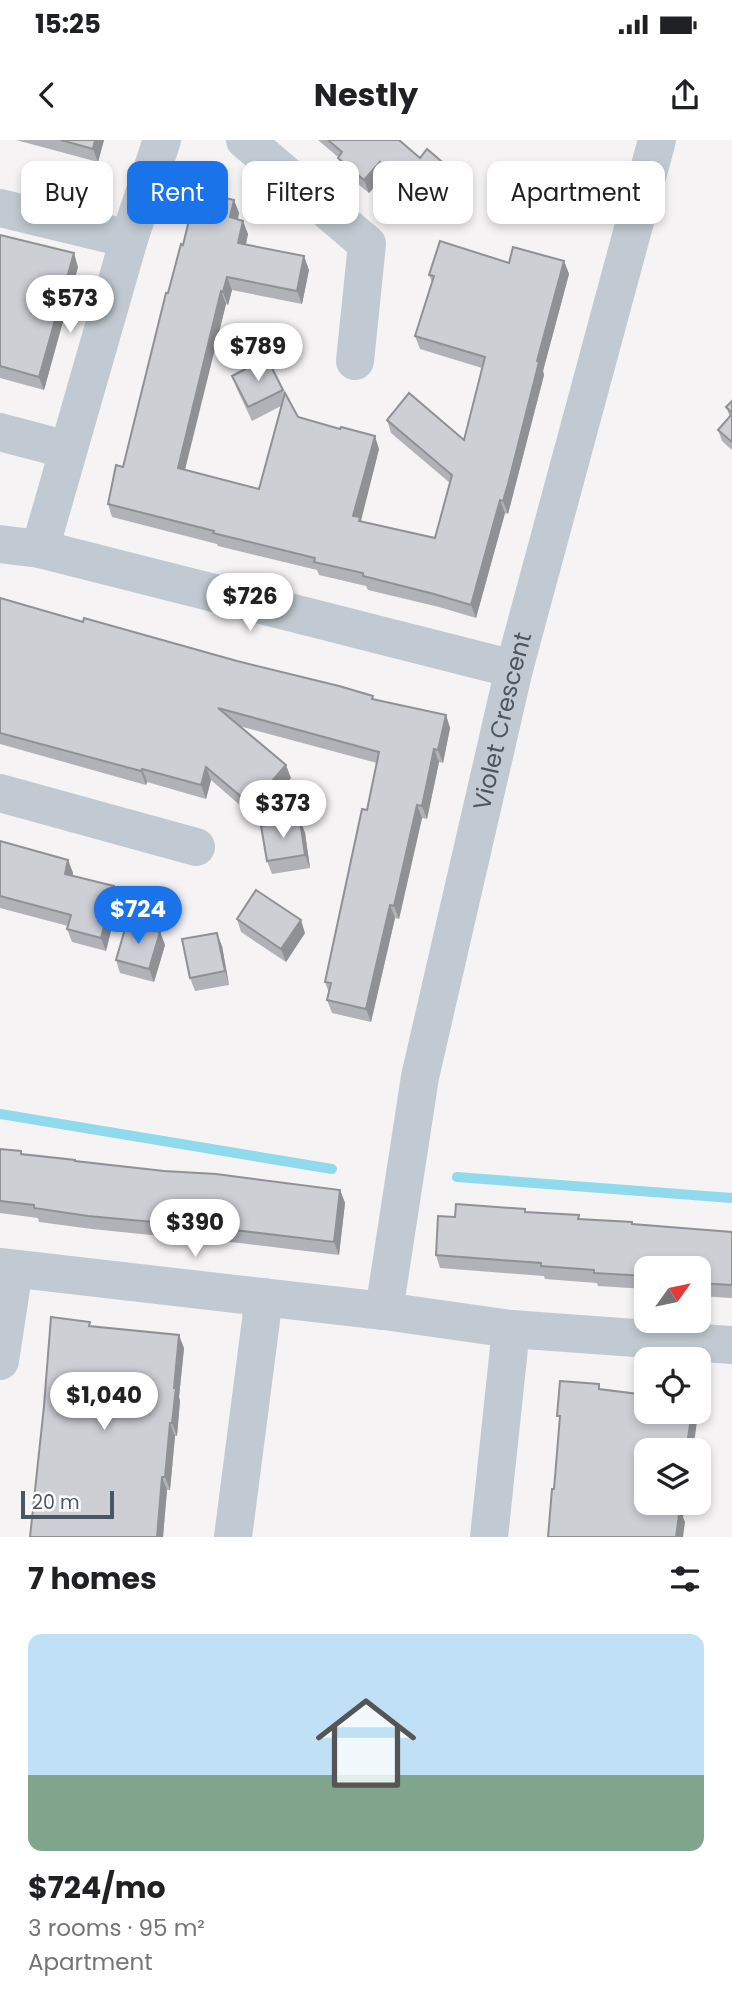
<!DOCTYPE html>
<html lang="en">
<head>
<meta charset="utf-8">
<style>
  body { margin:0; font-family:Poppins,sans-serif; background:#f6f6f6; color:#202124; height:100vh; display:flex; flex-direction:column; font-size:26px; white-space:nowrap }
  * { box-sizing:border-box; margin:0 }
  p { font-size:23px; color:#757577 }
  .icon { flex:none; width:38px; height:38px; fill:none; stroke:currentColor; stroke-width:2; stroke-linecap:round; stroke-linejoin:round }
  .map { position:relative; height:1397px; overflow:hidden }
  .sheet { display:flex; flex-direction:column; background:#fff; flex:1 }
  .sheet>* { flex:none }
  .banner { position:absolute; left:21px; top:21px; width:691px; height:63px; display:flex; gap:14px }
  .needle { width:46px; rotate:57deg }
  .controls { position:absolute; left:634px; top:1116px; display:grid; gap:14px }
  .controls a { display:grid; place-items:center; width:77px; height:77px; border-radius:14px; background:#fff; box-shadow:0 4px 10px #0003; font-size:35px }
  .scale { position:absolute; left:21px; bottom:18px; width:93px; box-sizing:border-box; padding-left:7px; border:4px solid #4a5661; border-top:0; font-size:19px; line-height:24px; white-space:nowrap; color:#4a5661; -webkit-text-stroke:5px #fff; paint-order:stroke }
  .price { position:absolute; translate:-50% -60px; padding:0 16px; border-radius:24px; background:#fff; color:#222; font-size:23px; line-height:46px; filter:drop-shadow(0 2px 4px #0008) }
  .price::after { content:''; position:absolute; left:50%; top:42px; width:21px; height:16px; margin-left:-10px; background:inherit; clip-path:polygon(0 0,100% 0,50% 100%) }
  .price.active { background:#1a73e8; color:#fff }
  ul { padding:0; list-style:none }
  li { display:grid; align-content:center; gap:14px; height:371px; padding:0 28px }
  li span { display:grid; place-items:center; height:217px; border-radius:14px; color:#555 }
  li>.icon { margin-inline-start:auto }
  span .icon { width:126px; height:126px; fill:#fffc; stroke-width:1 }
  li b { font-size:30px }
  h2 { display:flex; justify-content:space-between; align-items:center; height:84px; padding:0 28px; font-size:30px }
  .tag { padding:0 24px; border-radius:14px; background:#fff; box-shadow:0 4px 10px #0003; font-size:24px; line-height:63px }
  .tag.active { background:#1a73e8; color:#fff }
  .status { display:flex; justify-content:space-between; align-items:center; height:49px; padding:0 35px; background:#fff; direction:ltr }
  .status svg { height:19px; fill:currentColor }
  header { display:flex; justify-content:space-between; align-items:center; height:91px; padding:0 28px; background:#fff; font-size:32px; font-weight:700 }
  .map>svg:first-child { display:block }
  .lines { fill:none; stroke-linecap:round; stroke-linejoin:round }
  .stream { stroke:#90daee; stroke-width:10 }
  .minor { stroke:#c1cad2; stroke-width:38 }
  .wall { fill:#b0b2b7 }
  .shaded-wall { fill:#909195 }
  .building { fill:#cdcfd5; stroke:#909195; stroke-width:2 }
  .labels { text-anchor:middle; stroke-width:5; stroke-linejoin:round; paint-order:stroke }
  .street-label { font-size:24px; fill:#4a5661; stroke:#fff }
</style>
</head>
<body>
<div class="status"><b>15:25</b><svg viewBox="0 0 49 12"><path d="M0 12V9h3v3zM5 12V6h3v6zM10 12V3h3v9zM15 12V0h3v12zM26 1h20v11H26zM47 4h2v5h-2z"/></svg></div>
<header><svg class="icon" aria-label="back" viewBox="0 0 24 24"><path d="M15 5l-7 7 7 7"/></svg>Nestly<svg class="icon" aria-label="share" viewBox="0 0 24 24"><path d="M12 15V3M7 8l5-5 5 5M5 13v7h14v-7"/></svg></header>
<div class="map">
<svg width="732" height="1397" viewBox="0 0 732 1397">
  <rect width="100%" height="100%" fill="#f5f3f3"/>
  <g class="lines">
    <g class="stream">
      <path d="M0,974L332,1029"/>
      <path d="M457,1037L732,1058"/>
    </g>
    <g class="minor">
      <path d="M245,0L367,104L355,221"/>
      <path d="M0,68L129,99"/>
      <path d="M0,292L68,310"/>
      <path d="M0,404L40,409L514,529"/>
      <path d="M40,409L129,99L162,0"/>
      <path d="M0,653L196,707"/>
      <path d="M0,1127L384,1171L511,1189L732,1205"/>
      <path id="s1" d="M384,1171L420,937L514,529L657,0"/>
      <path d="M0,1221L14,1129"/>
      <path d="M233,1397L264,1157"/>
      <path d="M489,1397L511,1189"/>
    </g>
  </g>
  <g class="wall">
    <path d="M16,0H104L98,22Z"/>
    <path d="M318,0H399L420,18L458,45L433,76L385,35L369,53L342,31L338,17Z"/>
    <path d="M234,60L239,73L238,79L248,94L246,105L309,130L302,164L232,150L228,165L226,164L185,330L259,349L281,266L252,281L237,249L232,236L283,250L298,277L379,309L361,381L435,398L450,343L391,293L387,280L464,300L482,228L420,209L415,196L432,142L429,135L509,123L564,121L569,134L543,231L544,235L508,374L505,373L476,478L439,467L368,450L366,446L319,435L317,430L218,406L217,404L112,377L108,364L123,327L168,153L183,105Z"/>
    <path d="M0,95L78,127L44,250L0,238Z"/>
    <path d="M732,261V310L722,301L718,290L730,277L726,267Z"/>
    <path d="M0,458L83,482L374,559L446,575L450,588L443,623L439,622L427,679L422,678L399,779L395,778L371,882L332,873L327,860L329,853L325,842L367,670L377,623L239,586L291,638L256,679L211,640L206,659L147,642L146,645L0,604Z"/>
    <path d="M300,680L305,693L310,728L272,734L267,721Z"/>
    <path d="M0,701L68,720L73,733V736L114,746L119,759L106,811L72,802L67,789L68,786L0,768Z"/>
    <path d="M237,779L305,793L286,822L241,792Z"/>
    <path d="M160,792L165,805L154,842L120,833L116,820Z"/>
    <path d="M222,806L229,845L195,851L190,838Z"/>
    <path d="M0,1009L21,1011L22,1014L75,1021L340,1050L345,1063L339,1115L180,1096V1098L92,1089L39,1082L38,1078L0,1073Z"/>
    <path d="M526,1072L579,1075L580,1079L732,1092V1158L698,1156V1129H646V1149L598,1146L597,1143L545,1139L544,1136L440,1128L436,1115Z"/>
    <path d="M92,1186L184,1208L179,1257L180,1261L177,1296H175L170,1350H167L163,1397H30Z"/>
  </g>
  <g class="shaded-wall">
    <path d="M95,0H104L98,22L93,9Z"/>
    <path d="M380,22L385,35L369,53L364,40Z"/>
    <path d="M454,32L458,45L433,76L428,62Z"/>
    <path d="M234,60L239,73L235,91L230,77Z"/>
    <path d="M243,81L248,94L243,116L238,103Z"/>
    <path d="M74,113L78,127L44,250L39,237Z"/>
    <path d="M304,116L309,130L302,164L297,151Z"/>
    <path d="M564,121L569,134L543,231L544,235L508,374L503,361L537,221Z"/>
    <path d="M227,137L232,150L228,165L223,152Z"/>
    <path d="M221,151L226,164L182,341L178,328Z"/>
    <path d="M375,296L379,309L361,380L364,391L353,376Z"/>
    <path d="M500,360L505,373L476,478L471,465Z"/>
    <path d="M446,575L450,588L443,623L438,610Z"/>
    <path d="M434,609L439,622L427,679L422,666Z"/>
    <path d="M286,625L291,638L256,679L251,665Z"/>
    <path d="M206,627L211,640L206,659L201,645Z"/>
    <path d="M142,629L147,642L146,645L141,631Z"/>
    <path d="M417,665L422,678L399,779L394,766Z"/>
    <path d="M300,680L305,693L310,728L305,715Z"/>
    <path d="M68,720L73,733L70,747L65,734Z"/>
    <path d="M114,746L119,759L106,811L101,798Z"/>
    <path d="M390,765L395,778L371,882L366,869Z"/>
    <path d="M301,780L305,793L286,822L281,809Z"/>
    <path d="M160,792L165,805L154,842L149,829Z"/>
    <path d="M217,793L222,806L229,845L225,831Z"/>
    <path d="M340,1050L345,1063L339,1115L334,1102Z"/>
    <path d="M179,1195L184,1208L179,1257L180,1261L177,1296L172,1283L174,1248Z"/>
    <path d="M692,1272H698V1274L693,1311H686Z"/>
    <path d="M170,1283L175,1296L170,1350L165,1337Z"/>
    <path d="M162,1337L167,1350L163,1397H157Z"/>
    <path d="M678,1363H685L683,1377L685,1382L683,1397H676Z"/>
  </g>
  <g class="building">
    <path d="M61,0H95L93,9Z"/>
    <path d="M328,0H399L420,18L427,9L454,32L428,62L380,22L364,40L338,18L342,12Z"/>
    <path d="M196,51L234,60L230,77L243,81L238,103L304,116L297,151L227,137L223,152L221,151L178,328L259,349L285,253L298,277L340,289L341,287L375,296L353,376L360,377L359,381L435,398L452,335L387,280L409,253L464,300L485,217L415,196L434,136L429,135L440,101L509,123L513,107L564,121L537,221L539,222L508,344L503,361L500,360L471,465L434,454L363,436V433L314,422L315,418L213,393L214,391L108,364L116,325L123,327L166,153H168L181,104L183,105Z"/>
    <path d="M0,95L74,113L39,237L0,226Z"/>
    <path d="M267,218L283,250L248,267L232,236Z"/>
    <path d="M732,261V273L726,267Z"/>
    <path d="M732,274V302L718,290Z"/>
    <path d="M0,458L83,482L84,478L237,521L339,546L373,556L372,559L446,575L438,610L434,609L422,666L417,665L394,766L390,765L366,869L327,860L331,843L325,842L362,669L367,670L379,612L218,568L286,625L251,665L206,627L201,645L142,629L141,631L0,593Z"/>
    <path d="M300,680L305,715L267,721L261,686Z"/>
    <path d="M0,701L68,720L65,734L114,746L101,798L67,789L71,775L0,756Z"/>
    <path d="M256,750L301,780L281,809L237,779Z"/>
    <path d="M127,782L160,792L149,829L116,820Z"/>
    <path d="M217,793L225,831L190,838L182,799Z"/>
    <path d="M0,1009L21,1011V1014L75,1020V1021L164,1031L216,1034L340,1050L334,1102L176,1083L175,1084L88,1076L34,1068V1065L0,1061Z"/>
    <path d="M456,1064L525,1069V1072L579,1075L578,1079L632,1082V1084L732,1092V1145L698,1143V1129H646V1136L594,1133V1130L541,1126V1123L436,1115L438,1076L455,1077Z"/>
    <path d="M51,1177L90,1182L89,1186L179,1195L174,1248H176L174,1265L172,1283H170L165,1337H162L157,1397H30L44,1266Z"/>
    <path d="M560,1241L599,1244V1249L646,1255V1272H692L686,1311H646V1363H678V1368H680L676,1397H548L552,1349H554L560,1276H557Z"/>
  </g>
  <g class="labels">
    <g class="street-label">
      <text dy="8" stroke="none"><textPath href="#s1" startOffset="602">Violet Crescent</textPath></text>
    </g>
  </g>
</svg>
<div class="controls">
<a><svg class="needle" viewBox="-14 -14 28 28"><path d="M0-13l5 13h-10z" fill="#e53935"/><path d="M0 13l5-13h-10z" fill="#757577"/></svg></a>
<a><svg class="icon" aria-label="locate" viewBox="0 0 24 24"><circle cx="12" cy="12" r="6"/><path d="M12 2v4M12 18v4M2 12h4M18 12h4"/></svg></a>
<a><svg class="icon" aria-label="layers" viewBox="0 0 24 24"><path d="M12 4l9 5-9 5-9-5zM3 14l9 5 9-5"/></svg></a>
</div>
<div class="scale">20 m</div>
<b class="price" style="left:70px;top:195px">$573</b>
<b class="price" style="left:258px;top:243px">$789</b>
<b class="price" style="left:250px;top:493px">$726</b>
<b class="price" style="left:283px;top:700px">$373</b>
<b class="price active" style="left:138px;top:806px">$724</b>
<b class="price" style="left:195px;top:1119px">$390</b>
<b class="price" style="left:104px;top:1292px">$1,040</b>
<div class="banner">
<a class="tag">Buy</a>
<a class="tag active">Rent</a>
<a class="tag">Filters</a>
<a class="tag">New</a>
<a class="tag">Apartment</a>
</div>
</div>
<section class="sheet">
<h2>7 homes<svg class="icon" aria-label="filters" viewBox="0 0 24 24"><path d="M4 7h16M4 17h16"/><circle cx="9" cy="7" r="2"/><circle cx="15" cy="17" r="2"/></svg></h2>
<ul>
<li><span style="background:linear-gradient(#bfe0f5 65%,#7fa58c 0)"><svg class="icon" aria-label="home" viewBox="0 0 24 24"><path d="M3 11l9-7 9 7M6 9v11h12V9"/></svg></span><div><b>$724/mo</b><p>3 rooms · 95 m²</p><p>Apartment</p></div></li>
</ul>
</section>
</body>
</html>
